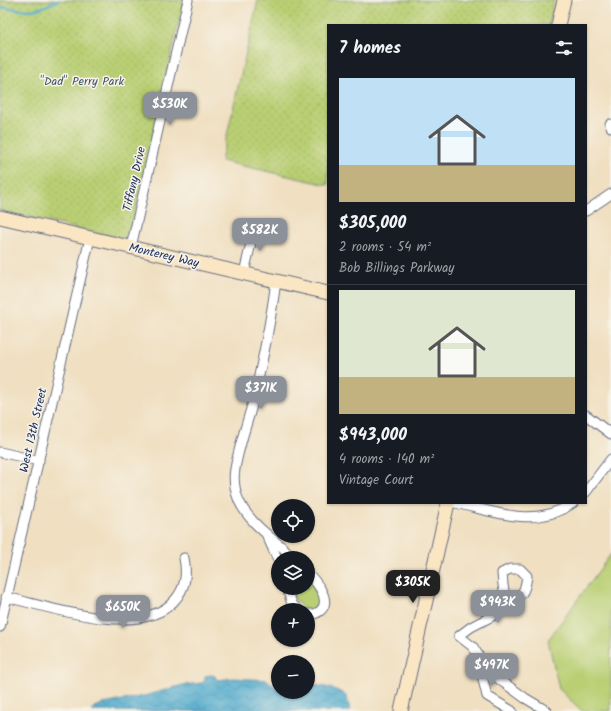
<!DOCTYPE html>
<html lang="en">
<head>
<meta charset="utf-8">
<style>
  body { margin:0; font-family:Kalam,sans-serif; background:#242831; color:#f1f3f6; height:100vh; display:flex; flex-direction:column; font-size:15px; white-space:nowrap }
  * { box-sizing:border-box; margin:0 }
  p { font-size:13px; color:#9ea1a6 }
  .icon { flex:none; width:22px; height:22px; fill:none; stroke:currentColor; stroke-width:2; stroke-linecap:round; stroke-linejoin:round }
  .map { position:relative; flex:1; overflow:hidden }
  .drawer { position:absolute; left:327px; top:24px; width:260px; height:480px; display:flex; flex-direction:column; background:#171b24; border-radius:0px; box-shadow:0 1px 3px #0004 }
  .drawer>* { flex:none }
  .fabs { position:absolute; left:271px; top:499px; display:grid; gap:8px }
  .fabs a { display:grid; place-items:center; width:44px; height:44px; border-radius:50%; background:#171b24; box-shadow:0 1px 3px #0004; font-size:20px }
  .price { position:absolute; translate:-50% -34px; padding:0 9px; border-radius:8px; background:#8c9099; color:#fff; font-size:13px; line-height:26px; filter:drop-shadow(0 1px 2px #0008) }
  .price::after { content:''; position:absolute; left:50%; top:24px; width:12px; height:9px; margin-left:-6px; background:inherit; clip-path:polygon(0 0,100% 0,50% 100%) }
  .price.on { background:#222; color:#fff }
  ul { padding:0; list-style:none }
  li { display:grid; align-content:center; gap:8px; height:212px; padding:0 12px }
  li+li { border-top:1px solid #363941 }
  li span { display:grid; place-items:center; height:124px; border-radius:0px; color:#555 }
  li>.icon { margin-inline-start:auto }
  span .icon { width:72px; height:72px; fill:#fffc; stroke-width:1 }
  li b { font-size:17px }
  h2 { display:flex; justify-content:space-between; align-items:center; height:48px; padding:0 12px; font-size:17px }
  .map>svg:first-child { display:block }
  .green { fill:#b9cf73; stroke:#6a7f68 }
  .park { fill:url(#park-dots); stroke:#6a7f68 }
  .water { fill:url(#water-waves); stroke:#356c96 }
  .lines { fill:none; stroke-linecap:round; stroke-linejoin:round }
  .stream { stroke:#4faacd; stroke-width:2.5 }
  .street-casing { stroke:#666d80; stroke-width:11 }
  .secondary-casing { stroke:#666d80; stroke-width:15 }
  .street { stroke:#fff; stroke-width:9 }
  .secondary { stroke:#fbe6c4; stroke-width:13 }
  .labels { text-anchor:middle; stroke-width:3; stroke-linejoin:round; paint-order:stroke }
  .park-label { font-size:12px; fill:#425763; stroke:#f7f3e8 }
  .street-label { font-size:12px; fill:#1b2f5e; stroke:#f7f3e8 }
</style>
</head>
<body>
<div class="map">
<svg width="611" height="711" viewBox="0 0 611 711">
  <defs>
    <pattern id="park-dots" width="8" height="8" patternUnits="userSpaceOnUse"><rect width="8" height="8" fill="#b9cf73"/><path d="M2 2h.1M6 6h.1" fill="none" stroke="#9eb266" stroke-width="1.8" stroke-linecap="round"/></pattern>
    <pattern id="water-waves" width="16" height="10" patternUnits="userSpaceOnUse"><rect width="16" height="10" fill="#4faacd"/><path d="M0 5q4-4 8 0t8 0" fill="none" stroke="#418baa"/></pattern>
  </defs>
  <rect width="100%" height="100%" fill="#f7f3e8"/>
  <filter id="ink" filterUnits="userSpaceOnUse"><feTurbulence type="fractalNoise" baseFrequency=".025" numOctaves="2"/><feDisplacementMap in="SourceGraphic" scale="8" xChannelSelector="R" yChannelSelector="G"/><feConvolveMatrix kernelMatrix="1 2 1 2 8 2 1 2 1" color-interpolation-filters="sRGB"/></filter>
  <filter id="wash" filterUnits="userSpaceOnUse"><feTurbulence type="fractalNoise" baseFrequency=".012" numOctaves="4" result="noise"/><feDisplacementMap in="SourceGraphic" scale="16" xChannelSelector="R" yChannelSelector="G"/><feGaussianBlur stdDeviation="0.9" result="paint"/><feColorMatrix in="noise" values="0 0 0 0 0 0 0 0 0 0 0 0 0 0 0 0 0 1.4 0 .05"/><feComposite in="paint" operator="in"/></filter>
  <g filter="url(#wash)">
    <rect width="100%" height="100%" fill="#f0dfc0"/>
    <g class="green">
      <path d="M611,554V711H582L559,689L548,640Z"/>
      <path d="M308,576C313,585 322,595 319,606C306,621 294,598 289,588H308Z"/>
    </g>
    <g class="park">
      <path d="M0,0H184L130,234L125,239H123L0,211Z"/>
      <path d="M258,0H554L549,25H328V185L221,161Z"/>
    </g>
    <path class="water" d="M211,675L215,676L216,679L218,680L234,678L267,680C271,682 272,686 276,688L278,686V692H308V684C318,686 342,688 347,698C349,702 349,707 350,711H92L94,707L103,704L144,696L183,685L202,683L205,680V676Z"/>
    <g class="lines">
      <path class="stream" d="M0,10L1,7C27,11 35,13 58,0"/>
    </g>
  </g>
  <g filter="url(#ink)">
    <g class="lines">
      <defs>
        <g id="street">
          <path d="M610,124L611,127"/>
          <path d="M586,211L611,194"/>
          <path d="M131,247L188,0"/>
          <path d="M244,273L255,226"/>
          <path d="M276,281C271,320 263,359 254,398C248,421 239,445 235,469C233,480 235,491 239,501C250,525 276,540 294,558"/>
          <path d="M586,415L611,434"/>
          <path d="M0,452L39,461"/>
          <path d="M586,492L611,459"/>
          <path d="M455,503C496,512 535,529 573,503"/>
          <path d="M267,536L278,560"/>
          <path d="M308,573C315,581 333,600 320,611C316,614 313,615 308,614"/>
          <path d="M287,588L292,604L298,610"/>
          <path d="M6,597C50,607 140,639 174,601C186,588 187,574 184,558"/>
          <path d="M506,601C522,597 525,593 527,576L520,569H510L502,573L503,585L506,601L502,609L496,614L471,627L459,636L473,647L485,666L496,677L525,698L547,711"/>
          <path d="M0,627L90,238"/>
          <path d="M482,661L480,667L487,696L512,711"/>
        </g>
        <g id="secondary">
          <path d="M558,25L564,0"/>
          <path d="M0,217L328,293"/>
          <path d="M401,711L448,503"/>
        </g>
      </defs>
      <use href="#street" class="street-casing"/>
      <use href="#secondary" class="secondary-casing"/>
      <use href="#street" class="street"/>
      <use href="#secondary" class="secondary"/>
    </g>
  </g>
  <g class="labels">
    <g class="park-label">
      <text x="82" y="85">"Dad" Perry Park</text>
    </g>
    <g class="street-label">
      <text transform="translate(134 179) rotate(-77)" y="4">Tiffany Drive</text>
      <text transform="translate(164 255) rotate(13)" y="4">Monterey Way</text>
      <text transform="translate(33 430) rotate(-77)" y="4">West 13th Street</text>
    </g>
  </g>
</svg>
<div class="fabs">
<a><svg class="icon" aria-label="locate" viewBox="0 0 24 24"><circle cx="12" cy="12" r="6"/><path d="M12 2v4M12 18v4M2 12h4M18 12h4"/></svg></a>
<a><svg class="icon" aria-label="layers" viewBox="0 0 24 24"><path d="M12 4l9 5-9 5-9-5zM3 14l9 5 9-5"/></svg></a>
<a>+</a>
<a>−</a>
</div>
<b class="price" style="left:170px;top:126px">$530K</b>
<b class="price" style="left:260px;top:252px">$582K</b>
<b class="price" style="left:261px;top:410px">$371K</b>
<b class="price on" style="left:413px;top:604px">$305K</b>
<b class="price" style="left:498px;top:624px">$943K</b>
<b class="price" style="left:123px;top:629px">$650K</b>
<b class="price" style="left:492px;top:687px">$497K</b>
<section class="drawer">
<h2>7 homes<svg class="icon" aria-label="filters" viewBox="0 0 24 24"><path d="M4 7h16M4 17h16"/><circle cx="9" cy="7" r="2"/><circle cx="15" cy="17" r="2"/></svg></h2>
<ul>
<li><span style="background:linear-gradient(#bfe0f5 70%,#c2b280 0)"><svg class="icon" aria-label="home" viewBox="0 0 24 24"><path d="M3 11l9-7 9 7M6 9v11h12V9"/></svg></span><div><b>$305,000</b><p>2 rooms · 54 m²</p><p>Bob Billings Parkway</p></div></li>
<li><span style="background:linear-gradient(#dfe7d0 70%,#c2b280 0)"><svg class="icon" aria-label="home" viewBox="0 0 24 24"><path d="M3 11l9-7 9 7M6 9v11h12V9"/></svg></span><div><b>$943,000</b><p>4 rooms · 140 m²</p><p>Vintage Court</p></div></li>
</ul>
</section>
</div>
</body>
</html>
